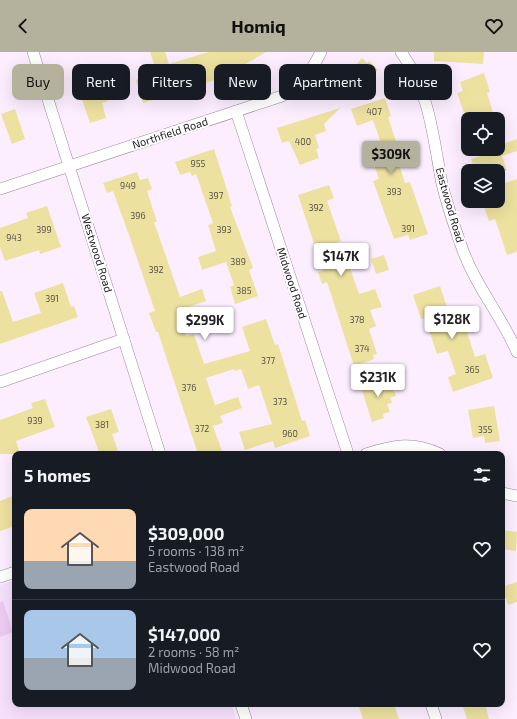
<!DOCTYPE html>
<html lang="en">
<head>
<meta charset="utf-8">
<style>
  body { margin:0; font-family:"Exo 2",sans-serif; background:#242831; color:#f1f3f6; height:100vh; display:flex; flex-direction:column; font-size:15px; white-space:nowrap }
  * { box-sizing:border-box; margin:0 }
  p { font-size:13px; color:#9ea1a6 }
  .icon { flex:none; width:22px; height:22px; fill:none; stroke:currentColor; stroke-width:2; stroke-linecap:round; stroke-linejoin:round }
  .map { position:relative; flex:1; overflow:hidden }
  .panel { position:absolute; left:12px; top:399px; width:493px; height:256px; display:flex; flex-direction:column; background:#171b24; border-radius:8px; box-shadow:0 4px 16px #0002 }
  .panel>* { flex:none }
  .top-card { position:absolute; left:12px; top:12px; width:493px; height:36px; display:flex; gap:8px }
  .fabs { position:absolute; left:461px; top:60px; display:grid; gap:8px }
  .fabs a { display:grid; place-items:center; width:44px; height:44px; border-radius:8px; background:#171b24; box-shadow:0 4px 16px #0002; font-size:20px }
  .price { position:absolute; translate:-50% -34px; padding:0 9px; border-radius:4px; background:#fff; color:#222; font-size:13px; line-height:26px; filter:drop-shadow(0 1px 2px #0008) }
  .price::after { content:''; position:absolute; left:50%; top:24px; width:12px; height:9px; margin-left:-6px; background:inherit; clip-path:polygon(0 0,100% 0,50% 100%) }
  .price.selected { background:#b4b19c; color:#111 }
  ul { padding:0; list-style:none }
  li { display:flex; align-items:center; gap:12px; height:100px; padding:0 12px }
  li+li { border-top:1px solid #363941 }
  li span { display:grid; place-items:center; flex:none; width:112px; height:80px; border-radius:8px; color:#555 }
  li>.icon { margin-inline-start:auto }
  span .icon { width:48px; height:48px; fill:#fffc; stroke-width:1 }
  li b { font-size:17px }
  h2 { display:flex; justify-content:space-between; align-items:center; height:48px; padding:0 12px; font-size:17px }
  .tag { padding:0 14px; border-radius:8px; background:#171b24; box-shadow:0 4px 16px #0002; font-size:14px; line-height:36px }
  .tag.selected { background:#b4b19c; color:#111 }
  header { display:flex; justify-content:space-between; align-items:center; height:52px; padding:0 12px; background:#b4b19c; color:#111; font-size:18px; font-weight:700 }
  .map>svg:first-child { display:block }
  .built { fill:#f7e0fc }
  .green { fill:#eccbf3 }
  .building { fill:#ede1a0 }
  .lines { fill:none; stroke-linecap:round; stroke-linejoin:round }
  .street-casing { stroke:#97879b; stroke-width:12 }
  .street { stroke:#fff; stroke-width:11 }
  .labels { text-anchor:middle; stroke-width:4; stroke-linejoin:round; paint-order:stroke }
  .number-label { font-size:9px; fill:#585147 }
  .street-label { font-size:11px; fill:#272129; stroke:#fff }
</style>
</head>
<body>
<header><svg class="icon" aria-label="back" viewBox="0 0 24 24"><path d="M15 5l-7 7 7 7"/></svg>Homiq<svg class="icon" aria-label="heart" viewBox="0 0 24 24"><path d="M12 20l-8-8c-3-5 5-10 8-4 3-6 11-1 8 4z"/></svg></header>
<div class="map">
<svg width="517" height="667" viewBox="0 0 517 667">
  <rect width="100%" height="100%" fill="#fceeff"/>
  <path class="built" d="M15,528V652H231L236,667H0V533Z"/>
  <path class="green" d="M3,549L13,580L0,585V550Z"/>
  <g class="building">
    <path d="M150,0H165L169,12L208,0H266L244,13L222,20L224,25L143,51L136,28L157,21Z"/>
    <path d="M434,0H484L483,12L434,9Z"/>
    <path d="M362,6L367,11L369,9L378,18L350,46L338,34Z"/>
    <path d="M484,21L490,40L487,41L495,67H466L457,41L463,39L460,30Z"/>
    <path d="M105,37L108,49L102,51L106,66L90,71L81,45Z"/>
    <path d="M385,46L391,64L388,65L400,102L396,103L405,131L410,130L428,182L410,188L408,183L394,187L373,129L379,127L368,95L381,91L373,68L357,74L351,57Z"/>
    <path d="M340,56L324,72L326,79L315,83L319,96L316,97L319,106L300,113L289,89L282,91L277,76Z"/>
    <path d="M15,57L25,87L12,92L1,62Z"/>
    <path d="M517,87V99L502,104L507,119H475L471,107L498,98V94Z"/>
    <path d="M214,97L232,154L230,155L253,216L249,218L258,244L235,252L230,235L234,233L226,210L202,218L198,205L216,199L208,173L213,171L196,122L192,124L190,120L180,123L175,110Z"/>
    <path d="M137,120L140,128L148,126L152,137L147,139L157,170H154L180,245L202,237L206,249L177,259L186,284L194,282L204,312L250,299L242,275L266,267L275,293L278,292L302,369L305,368L310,384L275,396L273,389L245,398L239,380L272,372L259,333L248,337L241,317L234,319V317L206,326L215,353L238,345L242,356L220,364L223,371L213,374L223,402H198L158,280H156L149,261L155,259L130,186L113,139L107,141L103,131Z"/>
    <path d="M517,127V200L507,203L495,167L489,169L482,149H498V140L504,138L502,132Z"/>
    <path d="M329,133L334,146L327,149L341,189L336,191L342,212L348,210L359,242L375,237L382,255L370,258L376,274L369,277L377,302L373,303L374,307L354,314L327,230L322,232L318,220L323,219L298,143Z"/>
    <path d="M47,154L61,195L40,202L39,198L5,209L0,195V176L28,166L26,161Z"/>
    <path d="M384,203L389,218L376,222L371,207Z"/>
    <path d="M63,231L71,255L74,254L78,265L0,292V239H2L13,270L41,261L34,241Z"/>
    <path d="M440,234L452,270L463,267L475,305L485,302L493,326L453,340L448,325L456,322L448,299L437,302L425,266L421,267L413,243Z"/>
    <path d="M389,326L396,344L390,346L392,351L387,352L390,360L383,362L384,366L372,370L361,335Z"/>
    <path d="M45,347L55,375L16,389L20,402H0V368L33,356L31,351Z"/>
    <path d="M494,354L500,389L485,391L484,384L473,386L468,358Z"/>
    <path d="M111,357L119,380L112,382L119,402H100L86,365Z"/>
    <path d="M15,443V474L0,479V449Z"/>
    <path d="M502,478L517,480L516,499L502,497Z"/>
    <path d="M517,530V550L508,553L502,535Z"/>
    <path d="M358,652H394L399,667H363Z"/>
    <path d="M462,652H485L489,667H467Z"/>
  </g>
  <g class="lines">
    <defs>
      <g id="street">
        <path d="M33,0L160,402"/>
        <path d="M401,0C430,40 433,85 442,132C447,152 454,173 461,193C474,232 501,263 517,300"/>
        <path d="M236,59L348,402"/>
        <path d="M0,137L282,44C304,32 310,21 321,0"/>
        <path d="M0,330L124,287"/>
        <path d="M366,402C394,393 413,389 440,402"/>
        <path d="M502,441L517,444"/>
        <path d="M0,525L15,520"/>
        <path d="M241,652L246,667"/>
        <path d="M431,652L436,667"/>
      </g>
    </defs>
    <use href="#street" class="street-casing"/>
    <use href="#street" class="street"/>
  </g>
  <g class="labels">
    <g class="number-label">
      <text x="374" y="63">407</text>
      <text x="303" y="93">400</text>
      <text x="198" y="115">955</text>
      <text x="128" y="137">949</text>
      <text x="394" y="143">393</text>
      <text x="216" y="147">397</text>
      <text x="316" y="159">392</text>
      <text x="138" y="167">396</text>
      <text x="408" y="180">391</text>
      <text x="44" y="181">399</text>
      <text x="224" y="181">393</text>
      <text x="14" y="189">943</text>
      <text x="238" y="213">389</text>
      <text x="156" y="221">392</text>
      <text x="244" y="242">385</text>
      <text x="52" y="250">391</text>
      <text x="357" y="271">378</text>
      <text x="362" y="300">374</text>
      <text x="268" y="312">377</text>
      <text x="472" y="321">365</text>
      <text x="189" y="339">376</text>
      <text x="280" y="353">373</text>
      <text x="35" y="372">939</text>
      <text x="102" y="376">381</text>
      <text x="202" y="380">372</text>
      <text x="485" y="381">355</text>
      <text x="290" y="385">960</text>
    </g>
    <g class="street-label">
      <text transform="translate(170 81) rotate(-18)" y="4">Northfield Road</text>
      <text transform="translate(450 153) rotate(74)" y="4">Eastwood Road</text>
      <text transform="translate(97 201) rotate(73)" y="4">Westwood Road</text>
      <text transform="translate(292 231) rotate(72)" y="4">Midwood Road</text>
    </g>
  </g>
</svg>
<div class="fabs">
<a><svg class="icon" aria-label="locate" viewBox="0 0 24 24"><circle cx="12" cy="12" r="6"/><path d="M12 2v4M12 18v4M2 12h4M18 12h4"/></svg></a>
<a><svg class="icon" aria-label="layers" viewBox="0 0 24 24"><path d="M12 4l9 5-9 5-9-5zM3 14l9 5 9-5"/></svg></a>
</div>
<b class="price selected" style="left:391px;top:123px">$309K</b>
<b class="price" style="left:341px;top:225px">$147K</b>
<b class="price" style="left:452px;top:288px">$128K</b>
<b class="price" style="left:205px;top:289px">$299K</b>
<b class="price" style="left:378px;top:346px">$231K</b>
<div class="top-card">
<a class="tag selected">Buy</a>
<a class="tag">Rent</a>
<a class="tag">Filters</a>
<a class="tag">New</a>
<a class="tag">Apartment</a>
<a class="tag">House</a>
</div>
<section class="panel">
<h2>5 homes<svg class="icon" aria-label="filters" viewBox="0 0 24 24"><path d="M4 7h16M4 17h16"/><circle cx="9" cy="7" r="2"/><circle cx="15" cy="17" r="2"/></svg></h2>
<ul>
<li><span style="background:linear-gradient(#ffd9b3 65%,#9aa5b1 0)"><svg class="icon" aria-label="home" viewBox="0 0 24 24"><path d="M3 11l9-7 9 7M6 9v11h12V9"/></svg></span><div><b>$309,000</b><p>5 rooms · 138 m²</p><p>Eastwood Road</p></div><svg class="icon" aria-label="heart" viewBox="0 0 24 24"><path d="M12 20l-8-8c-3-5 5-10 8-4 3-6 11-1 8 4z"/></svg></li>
<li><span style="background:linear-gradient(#a9c7e8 60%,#9aa5b1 0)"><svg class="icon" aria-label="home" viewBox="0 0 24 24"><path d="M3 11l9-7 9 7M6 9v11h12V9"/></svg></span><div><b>$147,000</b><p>2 rooms · 58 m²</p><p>Midwood Road</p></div><svg class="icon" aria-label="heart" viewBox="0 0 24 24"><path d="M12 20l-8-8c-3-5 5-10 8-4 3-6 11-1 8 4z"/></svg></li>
</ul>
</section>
</div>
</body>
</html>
